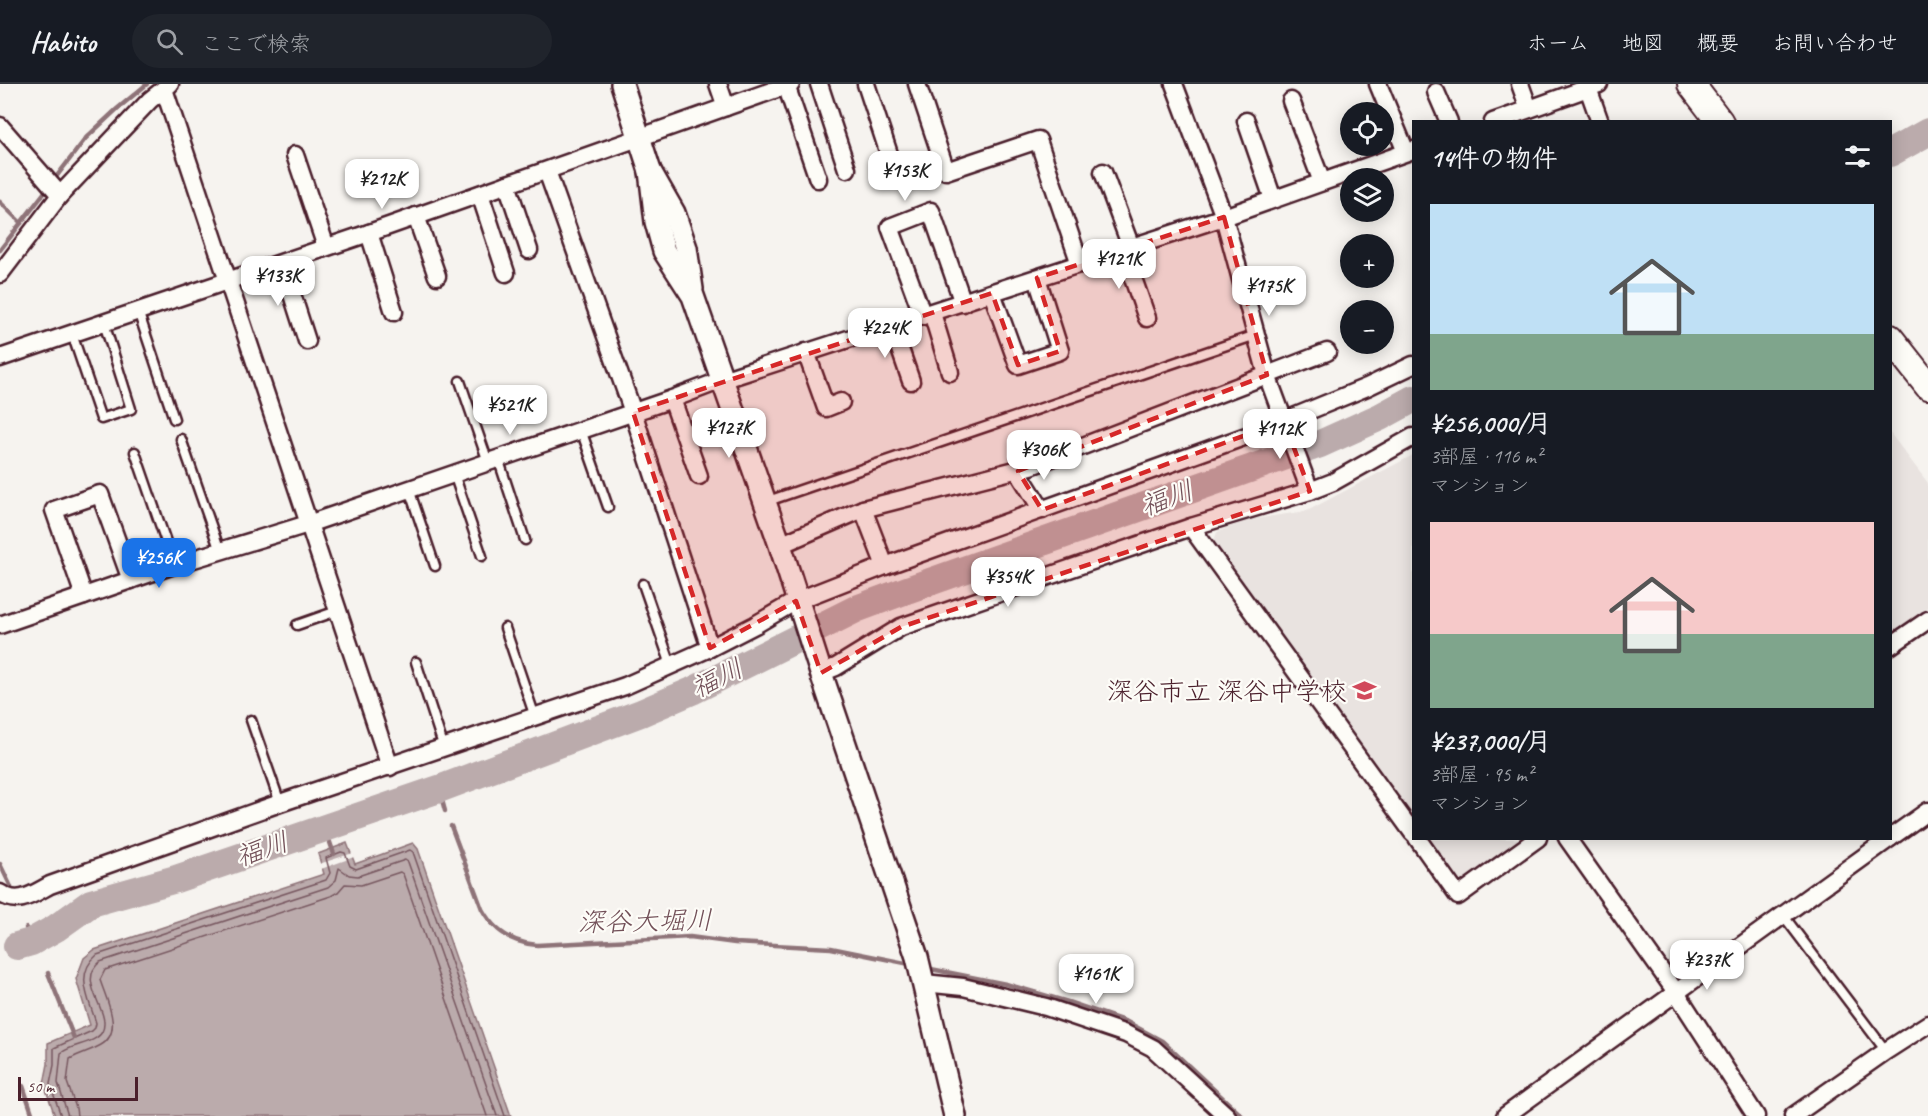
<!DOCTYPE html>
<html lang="ja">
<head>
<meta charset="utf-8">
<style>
  body { margin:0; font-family:Caveat,"Klee One",sans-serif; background:#20242c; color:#f1f3f6; height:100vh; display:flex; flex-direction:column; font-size:22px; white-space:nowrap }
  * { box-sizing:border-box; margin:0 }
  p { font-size:20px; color:#9ea1a6 }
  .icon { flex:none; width:33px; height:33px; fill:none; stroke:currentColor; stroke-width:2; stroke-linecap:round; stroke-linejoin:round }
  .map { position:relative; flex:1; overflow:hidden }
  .details { position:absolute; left:1412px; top:36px; width:480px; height:720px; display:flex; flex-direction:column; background:#171b24; border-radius:0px; box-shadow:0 3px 15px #0003 }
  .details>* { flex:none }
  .tools { position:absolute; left:1340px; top:18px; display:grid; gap:12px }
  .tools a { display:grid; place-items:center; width:54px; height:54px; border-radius:50%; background:#171b24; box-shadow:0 3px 15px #0003; font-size:30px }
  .scale { position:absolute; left:18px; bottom:15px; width:120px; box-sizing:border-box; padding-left:6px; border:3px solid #4a1f2b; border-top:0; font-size:16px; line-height:21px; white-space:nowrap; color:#4a1f2b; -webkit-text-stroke:4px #fdfcf7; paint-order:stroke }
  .price { position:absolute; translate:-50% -51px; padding:0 14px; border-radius:12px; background:#fff; color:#222; font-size:20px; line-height:39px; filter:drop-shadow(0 2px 3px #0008) }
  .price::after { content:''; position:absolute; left:50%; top:36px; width:18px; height:14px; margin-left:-9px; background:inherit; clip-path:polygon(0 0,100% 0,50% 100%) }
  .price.selected { background:#1a73e8; color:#fff }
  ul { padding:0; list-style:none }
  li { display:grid; align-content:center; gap:12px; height:318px; padding:0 18px }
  li span { display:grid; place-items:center; height:186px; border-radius:0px; color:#555 }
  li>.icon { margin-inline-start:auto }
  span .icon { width:108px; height:108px; fill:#fffc; stroke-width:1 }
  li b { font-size:26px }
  h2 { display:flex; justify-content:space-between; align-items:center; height:72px; padding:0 18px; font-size:26px }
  header { display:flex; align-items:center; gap:36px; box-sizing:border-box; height:84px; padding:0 30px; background:#171b24; border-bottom:2px solid #363941 }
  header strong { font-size:28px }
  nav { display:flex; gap:33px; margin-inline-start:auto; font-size:21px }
  .search { width:420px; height:54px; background:#20242c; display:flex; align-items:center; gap:15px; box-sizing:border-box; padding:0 21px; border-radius:33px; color:#9ea1a6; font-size:22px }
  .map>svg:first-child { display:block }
  .built { fill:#e9e3e0 }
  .water { fill:#bbabac; stroke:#8e7378; stroke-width:1.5 }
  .pier { fill:#f6f3ef }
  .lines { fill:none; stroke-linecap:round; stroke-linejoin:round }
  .shore { stroke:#77575f; stroke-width:1.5 }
  .stream { stroke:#8e7378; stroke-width:4.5 }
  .river { stroke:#bbabac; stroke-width:28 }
  .service-casing { stroke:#4a1f2b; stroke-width:13 }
  .minor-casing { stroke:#4a1f2b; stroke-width:21 }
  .tertiary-casing { stroke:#4a1f2b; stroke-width:26 }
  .primary-casing { stroke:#4a1f2b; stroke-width:30 }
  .service { stroke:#fdfcf7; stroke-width:8 }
  .minor { stroke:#fdfcf7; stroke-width:16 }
  .tertiary { stroke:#fdfcf7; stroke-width:21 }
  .primary { stroke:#fdfcf7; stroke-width:26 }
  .marked { fill:#d62828; fill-opacity:0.2; stroke:#d62828; stroke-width:4.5; stroke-dasharray:12 8; stroke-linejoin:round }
  .labels { text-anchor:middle; stroke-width:4.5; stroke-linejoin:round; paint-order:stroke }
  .poi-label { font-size:26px; fill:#4a1f2b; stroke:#fdfcf7; text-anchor:end }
  .water-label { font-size:27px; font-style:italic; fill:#725058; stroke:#fdfcf7 }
</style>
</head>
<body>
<header>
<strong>Habito</strong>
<div class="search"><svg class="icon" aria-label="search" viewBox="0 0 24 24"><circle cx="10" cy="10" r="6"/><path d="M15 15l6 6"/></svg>ここで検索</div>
<nav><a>ホーム</a><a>地図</a><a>概要</a><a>お問い合わせ</a></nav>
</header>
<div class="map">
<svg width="1928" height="1032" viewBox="0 0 1928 1032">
  <rect width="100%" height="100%" fill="#f6f3ef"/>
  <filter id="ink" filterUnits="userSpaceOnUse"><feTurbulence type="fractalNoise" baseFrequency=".0167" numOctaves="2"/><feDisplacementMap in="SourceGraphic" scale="12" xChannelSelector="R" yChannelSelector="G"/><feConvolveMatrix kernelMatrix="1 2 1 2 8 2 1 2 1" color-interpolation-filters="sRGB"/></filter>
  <g filter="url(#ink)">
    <g class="built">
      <path d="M1890,349L1928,399V523L1890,550Z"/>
      <path d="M1413,371V739L1213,460L1217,448L1247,436L1307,427Z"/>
      <path d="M1424,755H1524L1458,801Z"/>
    </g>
    <path class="water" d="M347,759L355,780L413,759L418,765L511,1032H55L44,1000L48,980V959L90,941L76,895L84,874L94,866L324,790L318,770Z"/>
    <path class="pier" d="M353,769L354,773L321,785L320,783L319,780Z"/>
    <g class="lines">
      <g class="shore">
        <path d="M61,1032L50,1000L54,981V964L92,947L95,944L96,939C89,915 74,890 97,871L326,796L330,789L326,774L341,768L345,769L350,782L356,785L410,766L413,768L505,1032"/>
        <path d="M68,1032L58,999L61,969C72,960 95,960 102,948C113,928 75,898 100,878L328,803L336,796L339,784L349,791L358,792L405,776L408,778L497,1032"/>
        <path d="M77,1032L76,1024L67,998L70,975C80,969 91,967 101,961C124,948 106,915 100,896L105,886L331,812L338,808L345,800L361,801L400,788L403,790L487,1032"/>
      </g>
      <g class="stream">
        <path d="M53,97L86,54L117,25L147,0"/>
        <path d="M0,118L21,139"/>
        <path d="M0,166L48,104"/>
        <path d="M439,705L445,727"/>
        <path d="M451,742L482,825C494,847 512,859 537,861L690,853L735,859L831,864L910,880"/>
        <path d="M325,744L334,770"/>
        <path d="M0,780L11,803"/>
        <path d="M26,844L31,858L39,866"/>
        <path d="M931,885L1006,900L1068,918L1127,938L1162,957L1242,1032"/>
        <path d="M48,889L74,954"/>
        <path d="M23,1002L33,1032"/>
      </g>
      <g class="river">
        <path d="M1890,69L1928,48"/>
        <path d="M17,862L31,858L56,844L91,819L176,795L439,705L641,629L692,607L856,525L907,506L1320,360L1380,333L1413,315"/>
      </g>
      <defs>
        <g id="service">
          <path d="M138,227L174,335"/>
          <path d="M72,250L101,335L131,325L104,239"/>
          <path d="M460,297L488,378"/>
          <path d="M581,346L608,423"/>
          <path d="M181,355L220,467"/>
          <path d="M135,368L174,481"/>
          <path d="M498,374L525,456"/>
          <path d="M454,390L482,472"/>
          <path d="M409,405L435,482"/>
          <path d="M765,418L1256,251"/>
          <path d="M643,500L671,581"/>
          <path d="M297,541L337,527"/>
          <path d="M505,544L535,633"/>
          <path d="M416,578L444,664"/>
          <path d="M251,636L280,719"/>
          <path d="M1783,831L1886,967"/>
        </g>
        <g id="minor">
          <path d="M718,0L726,23"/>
          <path d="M819,0L847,85"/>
          <path d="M866,0L889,70"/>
          <path d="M917,0L946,87L1038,56L1080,180"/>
          <path d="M1174,0L1224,133L1267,291L1310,407"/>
          <path d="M1378,0L1406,68"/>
          <path d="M1520,0L1529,25"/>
          <path d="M786,1L818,95"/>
          <path d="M1588,4L1600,38"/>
          <path d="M164,5L390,683"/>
          <path d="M1436,8L1449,38"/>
          <path d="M1291,17L1322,98"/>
          <path d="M1246,37L1273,115"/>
          <path d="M1493,38L1599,0"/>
          <path d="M0,42L60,111"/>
          <path d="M295,71L326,163"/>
          <path d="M547,87L633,328L710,564"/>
          <path d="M1103,88L1131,163"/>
          <path d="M507,100L529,166"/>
          <path d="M480,110L506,189"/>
          <path d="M416,132L437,192"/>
          <path d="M369,149L394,228"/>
          <path d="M1123,166L1147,234"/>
          <path d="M282,179L307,257"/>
          <path d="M0,190L60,111L150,16L170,0"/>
          <path d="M992,209L1018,281L1060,267L1037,194"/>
          <path d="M932,229L950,288"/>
          <path d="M923,232L890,143L931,127L963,219"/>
          <path d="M892,242L911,297"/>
          <path d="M806,268L826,324L841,318"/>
          <path d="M0,274L369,149L791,0"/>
          <path d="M672,315L699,392"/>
          <path d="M1017,386L1042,426"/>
          <path d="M863,425L885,482"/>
          <path d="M1191,443L1413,749"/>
          <path d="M780,461L863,425L1031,382L1327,268"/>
          <path d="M84,512L54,426L100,410L131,496"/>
          <path d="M0,541L174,481L308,440L672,315L722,296L1224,133L1413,66"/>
          <path d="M1890,562L1928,536"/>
          <path d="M821,589L836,583L901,543L1191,443L1310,407L1333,398L1413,353"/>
          <path d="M1417,754L1458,812L1538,754"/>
          <path d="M1567,754L1676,908L1756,1032"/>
          <path d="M1890,754L1928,727"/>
          <path d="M0,809C18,822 33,810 50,801L280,719L625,602L710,564L755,541L796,517L885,482L1252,350L1367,303L1413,281"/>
          <path d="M924,899L963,903L1046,923L1126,950L1153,964L1227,1032"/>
          <path d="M1505,1032L1890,754"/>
          <path d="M1793,1032L1886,967L1928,940"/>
        </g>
        <g id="tertiary">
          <path d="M622,0L650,87L674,129L686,164L692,205"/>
          <path d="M650,87L656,138L664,167L693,212L780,461L821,589L917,873L955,1032"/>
        </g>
        <g id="primary">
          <path d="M1691,0L1720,38"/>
          <path d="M1890,254L1928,302"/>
        </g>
      </defs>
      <use href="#service" class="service-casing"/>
      <use href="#minor" class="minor-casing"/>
      <use href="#tertiary" class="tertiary-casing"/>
      <use href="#primary" class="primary-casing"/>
      <use href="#service" class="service"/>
      <use href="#minor" class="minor"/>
      <use href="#tertiary" class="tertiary"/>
      <use href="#primary" class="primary"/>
    </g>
  </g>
  <path class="marked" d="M1224,133L1267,291L1018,387L1042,426L1284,337L1310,407L901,543L821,589L796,517L710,564L633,328L992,209L1018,281L1060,267L1037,194Z"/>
  <defs>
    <symbol id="school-bare" viewBox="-9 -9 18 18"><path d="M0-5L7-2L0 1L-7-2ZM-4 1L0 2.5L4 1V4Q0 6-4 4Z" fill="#d1495b" stroke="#fdfcf7" stroke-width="2.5" paint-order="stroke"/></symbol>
  </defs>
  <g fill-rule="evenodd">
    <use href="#school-bare" x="1348" y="590" width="33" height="33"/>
  </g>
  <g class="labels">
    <g class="poi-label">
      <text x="1347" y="616">深谷市立 深谷中学校</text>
    </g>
    <g class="water-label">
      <text transform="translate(1167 414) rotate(-20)" y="9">福川</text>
      <text transform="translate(717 594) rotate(-26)" y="9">福川</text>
      <text transform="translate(262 765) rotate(-19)" y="9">福川</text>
      <text transform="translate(645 837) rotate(-1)" y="9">深谷大堀川</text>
    </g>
  </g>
</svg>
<div class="tools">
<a><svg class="icon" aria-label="locate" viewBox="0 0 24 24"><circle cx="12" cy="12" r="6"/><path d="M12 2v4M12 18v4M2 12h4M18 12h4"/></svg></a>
<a><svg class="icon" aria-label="layers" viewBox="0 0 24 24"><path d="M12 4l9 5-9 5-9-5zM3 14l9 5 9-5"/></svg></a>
<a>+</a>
<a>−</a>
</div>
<div class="scale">50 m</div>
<b class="price" style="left:905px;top:118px">¥153K</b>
<b class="price" style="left:382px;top:126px">¥212K</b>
<b class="price" style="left:1119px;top:206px">¥121K</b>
<b class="price" style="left:278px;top:223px">¥133K</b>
<b class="price" style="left:1269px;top:233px">¥175K</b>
<b class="price" style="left:885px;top:275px">¥224K</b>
<b class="price" style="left:510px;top:352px">¥521K</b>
<b class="price" style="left:729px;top:375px">¥127K</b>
<b class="price" style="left:1280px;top:376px">¥112K</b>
<b class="price" style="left:1044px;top:397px">¥306K</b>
<b class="price selected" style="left:159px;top:505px">¥256K</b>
<b class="price" style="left:1008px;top:524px">¥354K</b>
<b class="price" style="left:1707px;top:907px">¥237K</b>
<b class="price" style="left:1096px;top:921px">¥161K</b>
<section class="details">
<h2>14件の物件<svg class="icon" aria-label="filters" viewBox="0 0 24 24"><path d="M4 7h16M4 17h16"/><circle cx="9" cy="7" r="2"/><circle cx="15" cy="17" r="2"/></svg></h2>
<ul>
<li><span style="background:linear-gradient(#bfe0f5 70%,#7fa58c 0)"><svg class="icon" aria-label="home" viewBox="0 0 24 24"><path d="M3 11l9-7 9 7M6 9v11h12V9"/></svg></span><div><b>¥256,000/月</b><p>3部屋 · 116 m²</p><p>マンション</p></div></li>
<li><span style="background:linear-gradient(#f6c9c9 60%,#7fa58c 0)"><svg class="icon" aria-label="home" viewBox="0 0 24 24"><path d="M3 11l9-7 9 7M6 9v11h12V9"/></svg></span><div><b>¥237,000/月</b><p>3部屋 · 95 m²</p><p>マンション</p></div></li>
</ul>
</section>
</div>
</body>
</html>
